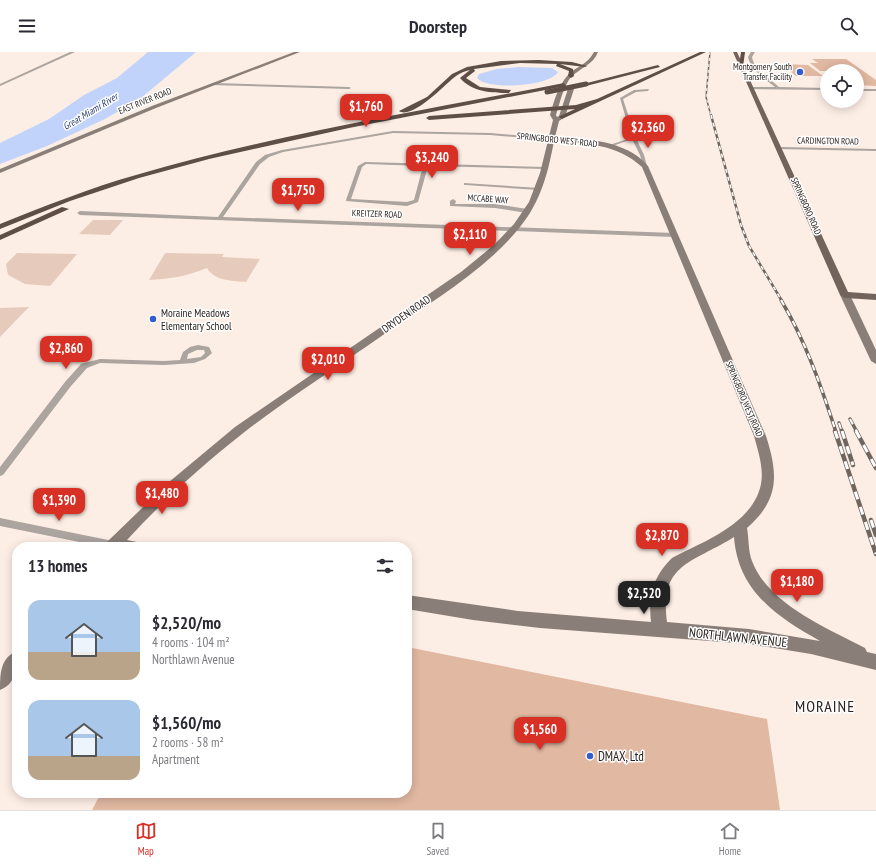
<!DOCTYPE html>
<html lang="en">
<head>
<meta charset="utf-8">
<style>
  body { margin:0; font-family:"PT Sans Narrow",sans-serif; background:#f2f2f3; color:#2b2b33; height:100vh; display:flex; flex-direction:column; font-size:15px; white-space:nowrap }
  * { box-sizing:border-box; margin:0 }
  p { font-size:13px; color:#7c7c81 }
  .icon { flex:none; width:22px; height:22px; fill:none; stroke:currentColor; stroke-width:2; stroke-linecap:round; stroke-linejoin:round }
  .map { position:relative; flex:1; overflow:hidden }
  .sheet { position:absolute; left:12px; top:490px; width:400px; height:256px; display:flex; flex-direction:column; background:#fff; border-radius:16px; box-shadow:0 2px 10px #0003 }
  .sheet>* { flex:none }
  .fabs { position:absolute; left:820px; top:12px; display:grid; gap:8px }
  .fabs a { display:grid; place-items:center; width:44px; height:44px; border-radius:50%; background:#fff; box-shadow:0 2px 10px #0003; font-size:20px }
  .price { position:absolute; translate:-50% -34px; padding:0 9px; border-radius:8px; background:#d93025; color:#fff; font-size:13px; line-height:26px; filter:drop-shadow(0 1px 2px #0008) }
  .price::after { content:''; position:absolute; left:50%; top:24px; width:12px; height:9px; margin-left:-6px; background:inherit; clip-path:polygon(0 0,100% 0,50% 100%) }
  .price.current { background:#222; color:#fff }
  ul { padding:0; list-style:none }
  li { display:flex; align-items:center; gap:12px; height:100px; padding:0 16px }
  li span { display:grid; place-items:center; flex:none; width:112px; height:80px; border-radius:12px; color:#555 }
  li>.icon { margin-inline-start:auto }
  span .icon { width:48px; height:48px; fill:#fffc; stroke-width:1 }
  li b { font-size:17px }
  h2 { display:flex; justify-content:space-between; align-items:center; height:48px; padding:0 16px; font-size:17px }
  header { display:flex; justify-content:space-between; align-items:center; height:52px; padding:0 16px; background:#fff; font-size:18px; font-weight:600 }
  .dock { display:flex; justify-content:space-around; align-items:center; height:56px; border-top:1px solid #e1e1e2; background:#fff; font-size:11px; color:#7c7c81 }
  .dock a { display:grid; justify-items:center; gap:2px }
  .dock .current { color:#d93025 }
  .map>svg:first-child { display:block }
  .green { fill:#e6cbbc }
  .water { fill:#c1d3fa }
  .building { fill:#e1b8a1 }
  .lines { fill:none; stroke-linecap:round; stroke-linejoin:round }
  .street { fill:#aca49f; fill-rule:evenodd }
  .secondary { fill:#8a7f78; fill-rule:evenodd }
  .primary { fill:#72645d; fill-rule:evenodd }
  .highway { fill:#5e4e45; fill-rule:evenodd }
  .rail-far3-casing { stroke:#6f6660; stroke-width:1.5 }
  .rail-far2-casing { stroke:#6f6660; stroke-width:2.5 }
  .rail-far1-casing { stroke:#6f6660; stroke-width:3.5 }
  .rail-casing { stroke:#6f6660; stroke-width:4.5 }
  .rail-far3 { stroke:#fff; stroke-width:1; stroke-dasharray:3; stroke-linecap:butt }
  .rail-far2 { stroke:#fff; stroke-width:1.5; stroke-dasharray:4; stroke-linecap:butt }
  .rail-far1 { stroke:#fff; stroke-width:2; stroke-dasharray:6; stroke-linecap:butt }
  .rail { stroke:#fff; stroke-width:3; stroke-dasharray:8; stroke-linecap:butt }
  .highway-bridge { stroke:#5e4e45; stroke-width:5 }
  .poi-dot { fill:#335dcd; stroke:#fff; stroke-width:1.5 }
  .labels { text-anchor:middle; stroke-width:3; stroke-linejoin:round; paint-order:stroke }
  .far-poi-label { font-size:9px; fill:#29221e; stroke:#fff; text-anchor:end }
  .far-street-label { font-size:9px; fill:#29221e; stroke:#fff }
  .far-water-label { font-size:10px; font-style:italic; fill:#2a3f6f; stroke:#fff }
  .poi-label { font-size:11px; fill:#29221e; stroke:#fff; text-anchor:start }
  .street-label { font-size:11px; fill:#29221e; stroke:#fff }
  .near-street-label { font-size:13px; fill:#29221e; stroke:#fff }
  .near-poi-label { font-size:13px; fill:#29221e; stroke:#fff; text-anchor:start }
  .near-quarter-label { font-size:16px; letter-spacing:1px; fill:#29221e; stroke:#fff }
</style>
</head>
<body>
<header><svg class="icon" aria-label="menu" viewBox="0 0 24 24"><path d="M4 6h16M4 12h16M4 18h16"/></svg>Doorstep<svg class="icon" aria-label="search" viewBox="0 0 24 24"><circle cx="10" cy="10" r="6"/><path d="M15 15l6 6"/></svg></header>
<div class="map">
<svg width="876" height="758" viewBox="0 0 876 758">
  <rect width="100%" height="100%" fill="#fdeee5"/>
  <g class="green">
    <path d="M93,168H123L110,183L79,182Z"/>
    <path d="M17,201L77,202L50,234L25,232L8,223L6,212Z"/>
    <path d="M165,201L224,202L222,205L260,207L246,230C233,229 214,229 207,216C188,224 170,227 149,228Z"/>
    <path d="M29,255L0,285V256Z"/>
  </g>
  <g class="water">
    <path d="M148,0H196L141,46L105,67L47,94L0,112V91L49,67L84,43L117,26Z"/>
    <path d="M519,15L552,16L558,20C551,34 488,39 477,26L479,22L497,17Z"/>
  </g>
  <g class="building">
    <path d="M812,7H846L876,28V34L857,33V19H820L810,11H818Z"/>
    <path d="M782,12L808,13L823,24H796Z"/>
    <path d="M407,595L767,667L780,758H92L101,741H407Z"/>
  </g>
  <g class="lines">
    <g class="street">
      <path d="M70,0H75L0,34V32Z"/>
      <path d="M751,0H755L752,5C754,18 770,27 779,35L827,36V38L750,37L751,35H775C765,27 751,18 748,5Z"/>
      <path d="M213,31L349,35L351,36L349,37L212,33Z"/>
      <path d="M649,37L648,39L636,40L623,47L635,84L644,103L647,114L645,115L643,114L640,103L632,87L610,95L606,94L628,87L631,84L620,46L634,38Z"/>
      <rect x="857" y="37" width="19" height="2"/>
      <path d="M393,79L490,81L551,86L553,87L551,88L490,83L393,81L283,100L269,105L260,112L223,165L674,181L677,183L674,185L80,163L77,161L80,159L218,165L256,110L265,103L282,98Z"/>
      <path d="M780,95L876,97V99L778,97V96Z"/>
      <path d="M365,110L544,115L546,116L544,117L428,114L418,150L407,154L346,149V148L358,114ZM366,112L423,114L414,148L407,150L351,147L362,115Z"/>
      <path d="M464,131L539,136L541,137L539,138L466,133H464Z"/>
      <path d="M453,147L456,149L455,152H495L527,157L530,159L527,161L495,156L450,154V149Z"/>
      <path d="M198,293L209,295L212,301L205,307L194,311L164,313L100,311L87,316L71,334L3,423L0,424V415L65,330L81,312L100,307L164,309L180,308L183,300L190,295ZM197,298H204L205,301L201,305L187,307L188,302Z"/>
      <path d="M0,466L113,489L116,490L118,493L117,495H104L0,474Z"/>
    </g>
    <g class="secondary">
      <path d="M294,0H300L156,56L0,121V117L152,54Z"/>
      <path d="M594,0H598C593,13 580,16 571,25C563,35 560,51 556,63L557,65L559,64L568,37L571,35L574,37L565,65L559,69L555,85C587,87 626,88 648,114L766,384C778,422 780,447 747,476C749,487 748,499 752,509C768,552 827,576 865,596L867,600L876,602V618L811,602L749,592L540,576L473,568L407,557V543L518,559L651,570C648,544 653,524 672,506C704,489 753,472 761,432C764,416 758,399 754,384L642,115C617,92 586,91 554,89C548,121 541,149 520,175C484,220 430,250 383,283C336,316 287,347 242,382C201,414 162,450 127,488L142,491L144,495H105L108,489L169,430L235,375L461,220L494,193L514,172L529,150L540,121L553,68L550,63C554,49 558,34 568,23C577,14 588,12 594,0ZM734,485C738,539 777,565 820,589L749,577L667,570C659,511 693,511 734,485Z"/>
      <path d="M845,240L850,243L876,298V312L871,309L840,243Z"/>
      <path d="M17,599C17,615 17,631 0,638C0,622 0,606 17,599Z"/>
    </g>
    <path class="primary" d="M733,0H737L848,240L876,242V248L845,246L840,243Z"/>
    <g class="highway">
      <path d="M700,0H706L562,67L559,65L560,64L575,57L429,68L426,66L429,64L576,53L597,47Z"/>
      <path d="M741,0H745L743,15L741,16L739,15Z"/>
      <path d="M539,8L572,10L587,14L585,15L560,12L573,17L574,24L571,26L568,24L569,19L556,14L557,12L520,11L474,17L475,19L466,26L480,35L511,38L509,41C492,41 472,40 460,26L470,18C465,19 460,21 456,24C446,31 413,68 399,59L427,45L452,22L467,15L501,9Z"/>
      <path d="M658,13L660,15L586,34L583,32Z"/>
      <path d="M564,31L566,34L349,76L209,107L139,126L70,149L0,177V172C45,154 90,136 136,123C277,82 421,59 564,31Z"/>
      <path d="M62,155L69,157L0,188V183Z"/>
    </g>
    <defs>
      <path id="rail-far3" d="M710,0L706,45L711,64"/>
      <path id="rail-far2" d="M711,63L741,173L749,194L782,249"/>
      <g id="rail-far1">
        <path d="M781,248C806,290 821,334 836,380"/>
        <path d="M850,367L857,380"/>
        <path d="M839,371L842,380"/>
      </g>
      <g id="rail">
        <path d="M835,379L876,502"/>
        <path d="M842,379L853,413"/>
        <path d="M856,379L876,416"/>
        <path d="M871,468L876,483"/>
      </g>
    </defs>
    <use href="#rail-far3" class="rail-far3-casing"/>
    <use href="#rail-far2" class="rail-far2-casing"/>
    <use href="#rail-far1" class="rail-far1-casing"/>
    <use href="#rail" class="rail-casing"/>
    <use href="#rail-far3" class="rail-far3"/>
    <use href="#rail-far2" class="rail-far2"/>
    <use href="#rail-far1" class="rail-far1"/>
    <use href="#rail" class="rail"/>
    <path class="highway-bridge" d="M547,40L586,32"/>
  </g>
  <g class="poi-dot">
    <circle cx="800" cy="20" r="4"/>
    <circle cx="153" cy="267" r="4"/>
    <circle cx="590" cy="704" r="4"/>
  </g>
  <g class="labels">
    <g class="far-poi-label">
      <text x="792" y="18">Montgomery South<tspan x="792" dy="10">Transfer Facility</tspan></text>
    </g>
    <g class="far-street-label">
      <text transform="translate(145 49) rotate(-22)" y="3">EAST RIVER ROAD</text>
      <text transform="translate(557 88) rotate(6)" y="3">SPRINGBORO WEST ROAD</text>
      <text transform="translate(828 89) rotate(1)" y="3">CARDINGTON ROAD</text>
      <text transform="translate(488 147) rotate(4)" y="3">MCCABE WAY</text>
      <text transform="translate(806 154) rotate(66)" y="3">SPRINGBORO ROAD</text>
      <text transform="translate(377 162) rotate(2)" y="3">KREITZER ROAD</text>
      <text transform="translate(744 347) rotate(67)" y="3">SPRINGBORO WEST ROAD</text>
    </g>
    <g class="far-water-label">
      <text transform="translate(90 59) rotate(-31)" y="4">Great Miami River</text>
    </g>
    <g class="poi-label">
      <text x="161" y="265">Moraine Meadows<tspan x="161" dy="13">Elementary School</tspan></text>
    </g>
    <g class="street-label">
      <text transform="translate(406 262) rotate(-35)" y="4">DRYDEN ROAD</text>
    </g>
    <g class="near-street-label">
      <text transform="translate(738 585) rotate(6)" y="5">NORTHLAWN AVENUE</text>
    </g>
    <g class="near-poi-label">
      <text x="598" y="709">DMAX, Ltd</text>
    </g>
    <g class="near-quarter-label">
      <text x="825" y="660">MORAINE</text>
    </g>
  </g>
</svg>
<div class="fabs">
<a><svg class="icon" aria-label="locate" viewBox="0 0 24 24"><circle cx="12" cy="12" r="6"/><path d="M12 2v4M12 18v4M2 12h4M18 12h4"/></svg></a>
</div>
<b class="price" style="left:366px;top:76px">$1,760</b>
<b class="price" style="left:648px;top:97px">$2,360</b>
<b class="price" style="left:432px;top:127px">$3,240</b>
<b class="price" style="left:298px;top:160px">$1,750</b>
<b class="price" style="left:470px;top:204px">$2,110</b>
<b class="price" style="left:66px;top:318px">$2,860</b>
<b class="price" style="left:328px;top:329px">$2,010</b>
<b class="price" style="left:162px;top:463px">$1,480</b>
<b class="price" style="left:59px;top:470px">$1,390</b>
<b class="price" style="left:662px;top:505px">$2,870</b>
<b class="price" style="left:797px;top:551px">$1,180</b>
<b class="price current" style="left:644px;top:563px">$2,520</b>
<b class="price" style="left:540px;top:699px">$1,560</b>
<section class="sheet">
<h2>13 homes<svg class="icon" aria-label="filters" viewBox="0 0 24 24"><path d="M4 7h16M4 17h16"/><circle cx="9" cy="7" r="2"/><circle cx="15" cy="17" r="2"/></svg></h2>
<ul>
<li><span style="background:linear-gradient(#a9c7e8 65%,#b9a48a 0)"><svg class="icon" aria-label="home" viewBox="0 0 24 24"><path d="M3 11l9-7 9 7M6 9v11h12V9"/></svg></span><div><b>$2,520/mo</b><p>4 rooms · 104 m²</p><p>Northlawn Avenue</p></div></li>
<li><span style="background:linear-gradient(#a9c7e8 70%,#b9a48a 0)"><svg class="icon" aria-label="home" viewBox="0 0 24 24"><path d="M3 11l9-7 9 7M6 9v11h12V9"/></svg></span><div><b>$1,560/mo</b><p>2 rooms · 58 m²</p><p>Apartment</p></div></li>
</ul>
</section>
</div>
<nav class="dock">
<a class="current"><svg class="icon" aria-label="map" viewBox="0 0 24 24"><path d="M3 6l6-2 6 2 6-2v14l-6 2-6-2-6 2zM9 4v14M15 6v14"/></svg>Map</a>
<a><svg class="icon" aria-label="saved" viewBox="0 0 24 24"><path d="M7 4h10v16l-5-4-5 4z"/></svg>Saved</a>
<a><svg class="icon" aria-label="home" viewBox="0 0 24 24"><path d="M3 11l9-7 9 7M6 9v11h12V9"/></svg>Home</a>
</nav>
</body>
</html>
